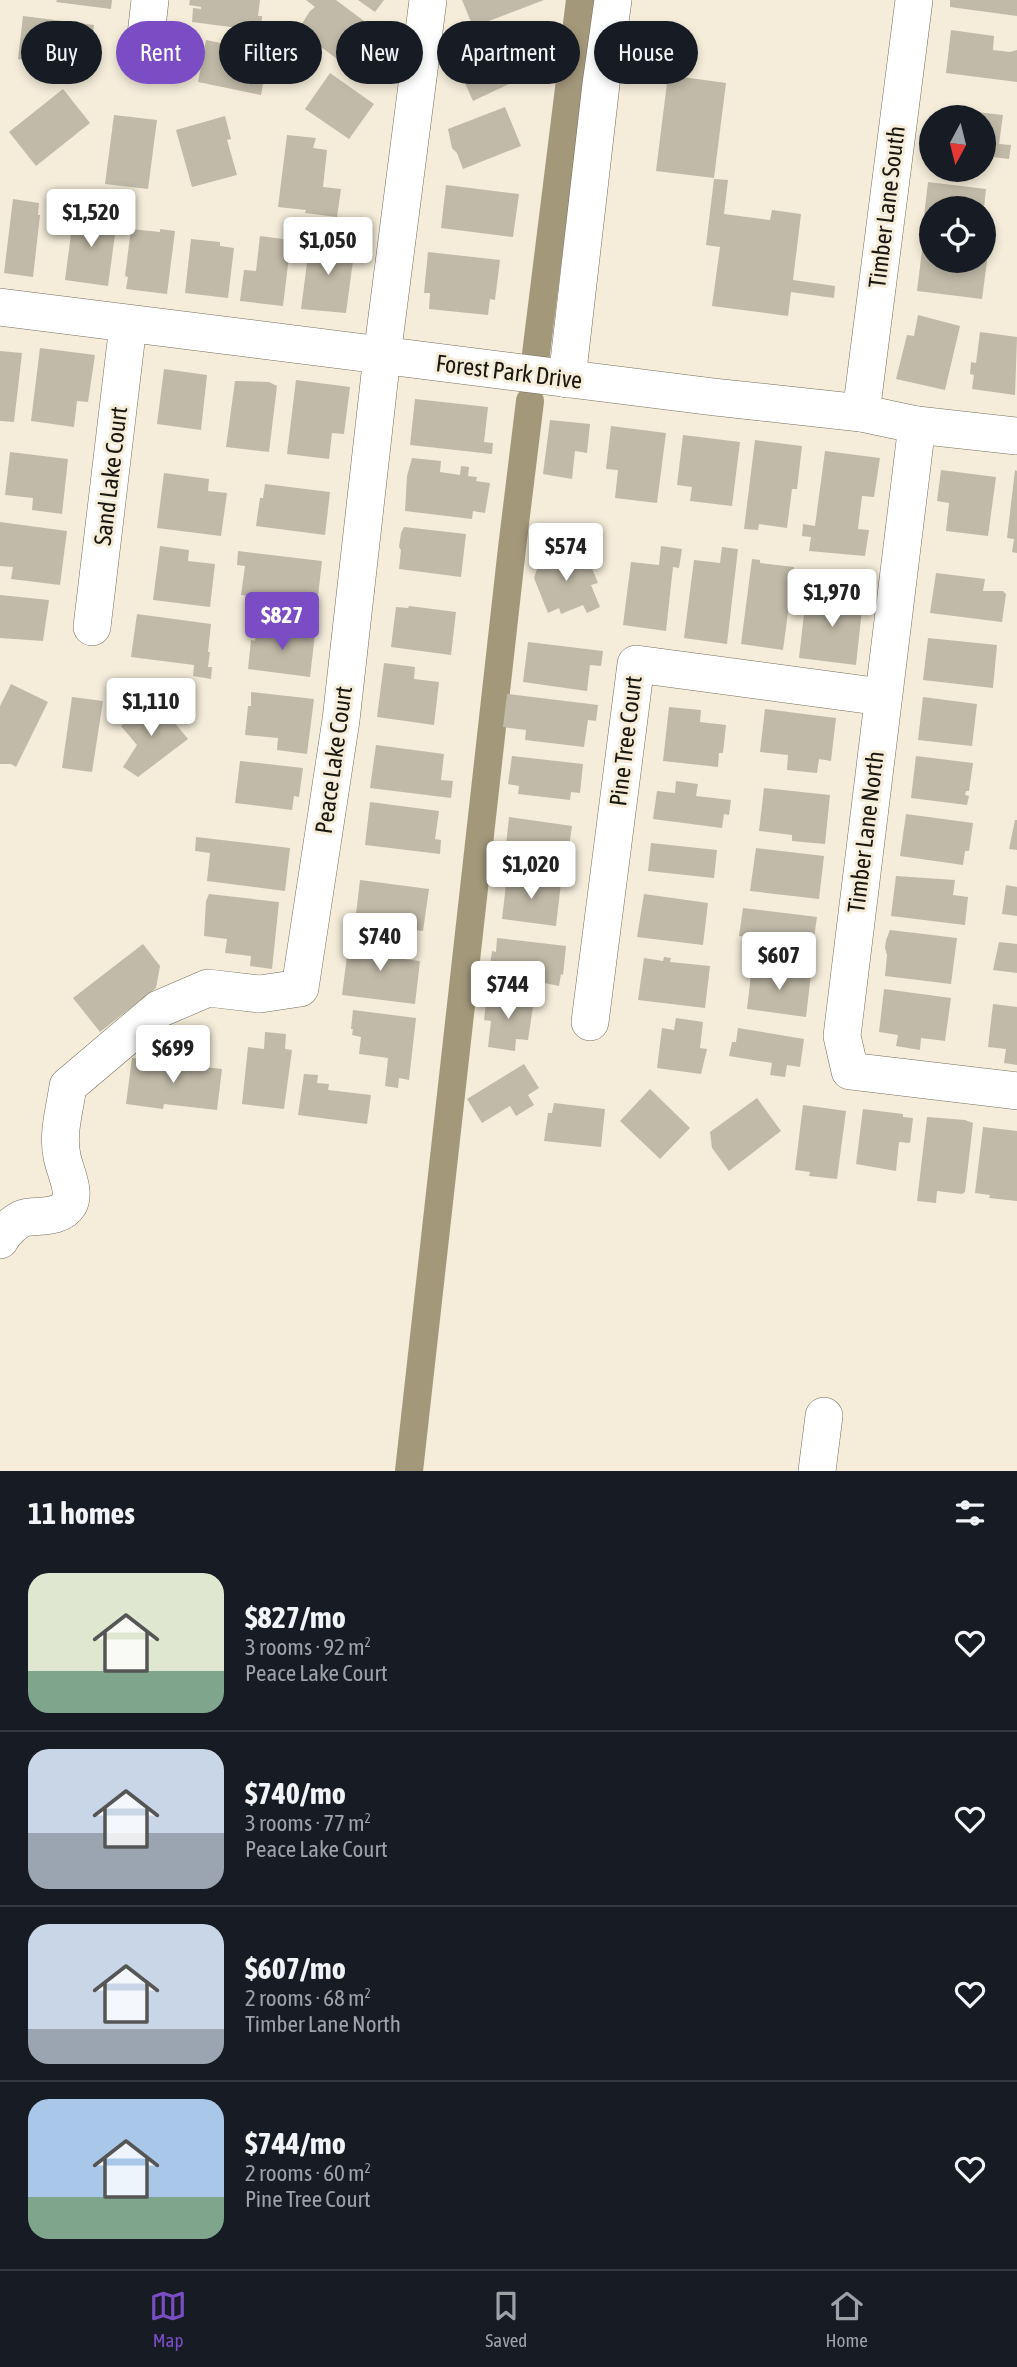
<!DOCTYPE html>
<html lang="en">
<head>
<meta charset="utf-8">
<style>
  body { margin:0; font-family:"Asap Condensed",sans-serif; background:#242831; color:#f1f3f6; height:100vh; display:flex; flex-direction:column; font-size:26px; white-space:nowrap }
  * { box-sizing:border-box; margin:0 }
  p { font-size:23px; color:#9ea1a6 }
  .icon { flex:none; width:38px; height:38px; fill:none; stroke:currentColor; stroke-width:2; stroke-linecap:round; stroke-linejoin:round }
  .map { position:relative; height:1471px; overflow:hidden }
  .panel { display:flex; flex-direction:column; background:#171b24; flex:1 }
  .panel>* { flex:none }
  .banner { position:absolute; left:21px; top:21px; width:976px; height:63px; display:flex; gap:14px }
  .needle { width:46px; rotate:187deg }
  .fabs { position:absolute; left:919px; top:105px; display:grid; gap:14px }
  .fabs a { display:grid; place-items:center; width:77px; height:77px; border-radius:50%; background:#171b24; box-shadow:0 4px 10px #0003; font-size:35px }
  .price { position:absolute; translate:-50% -60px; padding:0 16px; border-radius:7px; background:#fff; color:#222; font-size:23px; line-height:46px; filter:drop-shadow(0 2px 4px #0008) }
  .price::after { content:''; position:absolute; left:50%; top:42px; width:21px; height:16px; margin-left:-10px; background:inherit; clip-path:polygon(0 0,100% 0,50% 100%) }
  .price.current { background:#7b4dc5; color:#fff }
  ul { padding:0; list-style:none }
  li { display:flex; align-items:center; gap:21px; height:175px; padding:0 28px }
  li+li { border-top:2px solid #363941 }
  li span { display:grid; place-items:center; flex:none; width:196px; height:140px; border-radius:21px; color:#555 }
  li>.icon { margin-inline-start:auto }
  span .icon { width:84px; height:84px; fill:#fffc; stroke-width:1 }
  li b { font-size:30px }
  h2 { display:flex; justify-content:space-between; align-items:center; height:84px; padding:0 28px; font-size:30px }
  .pill { padding:0 24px; border-radius:32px; background:#171b24; box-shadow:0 4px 10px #0003; font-size:24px; line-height:63px }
  .pill.current { background:#7b4dc5; color:#fff }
  .dock { display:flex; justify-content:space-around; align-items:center; height:98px; border-top:2px solid #363941; background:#171b24; font-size:19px; color:#9ea1a6 }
  .dock a { display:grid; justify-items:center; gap:4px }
  .dock .current { color:#7b4dc5 }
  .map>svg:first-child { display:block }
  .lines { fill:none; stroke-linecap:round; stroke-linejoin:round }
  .canal { stroke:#a4987b; stroke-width:28 }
  .building { fill:#c1baa8 }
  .minor-casing { stroke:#756e5d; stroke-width:38 }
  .minor { stroke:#fff; stroke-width:37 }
  .labels { text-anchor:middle; stroke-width:6; stroke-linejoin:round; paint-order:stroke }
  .street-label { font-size:24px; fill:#191710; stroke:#f5edda }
</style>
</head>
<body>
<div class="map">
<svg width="1017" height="1471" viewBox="0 0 1017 1471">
  <rect width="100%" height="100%" fill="#f5edda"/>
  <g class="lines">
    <g class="canal">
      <path d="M536,354L580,0"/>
      <path d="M409,1471L512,548L530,401"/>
    </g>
  </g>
  <g class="building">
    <path d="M57,0H112L111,9L56,2Z"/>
    <path d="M190,0H260L258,16H262L261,31L192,22L193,8L201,9V7L189,5Z"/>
    <path d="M306,0H336L384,36L370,54V58L356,73L298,30L310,11L315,7Z"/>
    <path d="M358,0H384L375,12Z"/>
    <path d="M462,0H544L473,27Z"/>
    <path d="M950,0H1017V16L950,7Z"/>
    <path d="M23,16L94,25L89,67L18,59Z"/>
    <path d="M951,30L994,36L993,50L1010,52L1017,50V82L946,73Z"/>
    <path d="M518,32L536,71L473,101L455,61Z"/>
    <path d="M206,40L269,53L261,95L198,82Z"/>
    <path d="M330,73L374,104L349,139L305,109Z"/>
    <path d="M668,75L726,83L714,178L656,171Z"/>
    <path d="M63,89L90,123L36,166L9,132Z"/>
    <path d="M505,107L521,146L463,169L457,153L452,148L448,129Z"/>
    <path d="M941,108L1003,115L999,144L1011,145L1009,159L984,156V117H940Z"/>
    <path d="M114,115L157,120L148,189L105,184Z"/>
    <path d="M225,116L231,139L227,140L237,175L192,187L176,130Z"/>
    <path d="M287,135L316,138L313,148L327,150L323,187L341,189L337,217L305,213L306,210L278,207Z"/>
    <path d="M714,179L728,180L724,214L770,220L772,210L801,214L793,280L835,286L834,298L791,292L788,316L712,306L720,247L706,245Z"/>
    <path d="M928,182L986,189L984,208H931V226L923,225Z"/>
    <path d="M446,185L519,194L513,237L441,228Z"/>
    <path d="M13,199L39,203L38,215H40L33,277L4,273Z"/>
    <path d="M74,211L103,215V219L117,220L108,286L65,280Z"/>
    <path d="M131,229L160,232V229L175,231L167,294L126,289L128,277L125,276Z"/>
    <path d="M924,234L931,235V261H984V245L989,246L982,299L917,291Z"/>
    <path d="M260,236L291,240L283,306L240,301L244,270L256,271Z"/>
    <path d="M191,239L220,242V246L234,248L228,298L185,293Z"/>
    <path d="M310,240L355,246L346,313L301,309Z"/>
    <path d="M428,252L500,260L495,300L490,299L488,315L429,309L430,293H424Z"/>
    <path d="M918,315L960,326L945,390L896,379L907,335L914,336Z"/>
    <path d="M980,332L1017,337L1015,395L972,389L974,375L970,374L971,362L976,363Z"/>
    <path d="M40,348L95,355L88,402L77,401L74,427L31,421Z"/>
    <path d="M0,351L22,353L14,422L0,421Z"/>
    <path d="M164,369L207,375L201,430L157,424Z"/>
    <path d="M296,380L350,387L344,434L332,433L329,459L287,454Z"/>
    <path d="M235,381L269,382L277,386L269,452L226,447Z"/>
    <path d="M415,399L488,407L484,442L493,443L492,454L410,445Z"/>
    <path d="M550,420L590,424L587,453L575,451L572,479L543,474Z"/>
    <path d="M611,426L666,433L657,503L615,498L618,470L606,469Z"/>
    <path d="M683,435L740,442L732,506L690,501L692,487L677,485Z"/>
    <path d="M755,440L802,446L797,489H792L787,528L759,524L758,530L744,529Z"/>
    <path d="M825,451L880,458L874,497L862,496L858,529L869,530L865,556L809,551L811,537L802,536L803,524L815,526Z"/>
    <path d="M10,452L68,459L62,514L32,510L33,498L5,495Z"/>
    <path d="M412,458L441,461L440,472L460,475L461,466L469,467L468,476L477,477L476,481L490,483L485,513L473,511L472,519L405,511L407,476Z"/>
    <path d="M941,470L996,477L988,536L946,531L949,503L937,501Z"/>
    <path d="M1015,470L1017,471V553L1012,552L1014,539L1007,538Z"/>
    <path d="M164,473L209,479L208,491L227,493L221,536L157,528Z"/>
    <path d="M265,484L330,492L325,535L256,526L260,498H263Z"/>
    <path d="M0,522L67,531L60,585L11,579L13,567L0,566Z"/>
    <path d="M404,527L466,534L461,577L399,569L401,550L399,547L401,533Z"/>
    <path d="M548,544L553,555L562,564L586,554L598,583L591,585L600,607L587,613L583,605L561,614L559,608L548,613L534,578L541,557L537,548Z"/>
    <path d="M160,546L189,550L188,561L215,564L210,607L153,600Z"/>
    <path d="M661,546L682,549L679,568L673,567L666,631L623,625L631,562L659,565Z"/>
    <path d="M722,547L738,549L727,644L684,638L694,560L720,563Z"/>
    <path d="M238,551L322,561L317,605L241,595L245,566L237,565Z"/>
    <path d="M752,559L760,560V563L794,567L783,650L741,644Z"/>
    <path d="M936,573L985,579L983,591H1003L1006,594L1002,622L930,613Z"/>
    <path d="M821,591L850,595L849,598L863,600L856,665L799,658L805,605L819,607Z"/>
    <path d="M0,595L49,600L43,641L0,638Z"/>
    <path d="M409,606L456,612L451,655L391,647L396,607L408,608Z"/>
    <path d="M137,614L211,624L208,652H210L208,667H212L211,679L193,676L194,665L131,657Z"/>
    <path d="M257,627L315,634L310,677L248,669L251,640L255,641Z"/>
    <path d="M928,638L997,645L993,688L923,680Z"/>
    <path d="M528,642L603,651L601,666L590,665L587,691L523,682Z"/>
    <path d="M384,663L415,667L414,679L439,682L434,725L377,717Z"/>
    <path d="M11,684L48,702L16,767L11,764H0V706Z"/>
    <path d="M251,692L314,699L307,754L277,750L278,738L245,735L248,706H251Z"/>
    <path d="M507,694L598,705L596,721L588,720L584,747L525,740L526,730L503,727Z"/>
    <path d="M72,697L103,701L92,772L62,768Z"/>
    <path d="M923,697L977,704L972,746L918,740Z"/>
    <path d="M155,699L188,739L138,777L123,767L137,745L121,726Z"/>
    <path d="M669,707L701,710L700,722L726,725L723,753H719L718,767L663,761Z"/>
    <path d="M765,709L836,718L831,761L819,759L817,773L787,770L788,755L760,752Z"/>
    <path d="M376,745L444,754L441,780L453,781L451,798L370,788Z"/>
    <path d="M512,756L583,764L580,793L571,792L570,800L518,794L519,786L508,784Z"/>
    <path d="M916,756L973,763L969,791H966L965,795L969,796L967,805L911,798Z"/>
    <path d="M240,761L303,768L299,797L294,796L292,810L235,803Z"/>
    <path d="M676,781L698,784L696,796L731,800L729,815L724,814L722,828L653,819L657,791L675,793Z"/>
    <path d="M764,788L830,795L825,844L792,841V835L759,831Z"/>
    <path d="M370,802L439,811L435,839L441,840L440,854L365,845Z"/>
    <path d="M906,814L973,823L969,851H965L963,865L900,856Z"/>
    <path d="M509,817L572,826L568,854H566L564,864L543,861L545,851L506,845Z"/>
    <path d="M1015,820H1017V850L1009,849Z"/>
    <path d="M196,837L290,848L285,891L207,881L210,853L195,851Z"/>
    <path d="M651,843L717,850L714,878L648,871Z"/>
    <path d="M756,848L824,856L819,899L750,891Z"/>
    <path d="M507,876L561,883L556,926L502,919Z"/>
    <path d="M896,876L955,880L953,895L968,897L965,925L891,916Z"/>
    <path d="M360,880L429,889L423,931L355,922Z"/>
    <path d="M1006,885L1017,887V916L1002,914Z"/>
    <path d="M209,894L279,902L272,969L250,966L251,956L225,953L227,939L204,936L206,901Z"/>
    <path d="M644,894L708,903L703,945L637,937Z"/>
    <path d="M743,908L817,917L813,945L739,936Z"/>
    <path d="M890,930L957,938L951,984L885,976L887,955L885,948L886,940Z"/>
    <path d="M497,938L566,946L563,975L561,974L559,986L530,980L531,971L490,966L492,951L496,952Z"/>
    <path d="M349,940L398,946L396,958L420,961L415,1004L342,995Z"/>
    <path d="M999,942L1017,944V973L993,970Z"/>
    <path d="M143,944L160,966L156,988L100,1032L73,998Z"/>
    <path d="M664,957L671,958L670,962L710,966L705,1008L638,1000L644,958L663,961Z"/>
    <path d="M752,966L811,974L806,1017L747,1009Z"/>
    <path d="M884,989L951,998L945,1041L921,1038L920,1050L896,1046L898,1035L879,1032Z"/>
    <path d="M487,994L534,1000L528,1040L516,1039L515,1051L488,1047L491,1021L484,1020Z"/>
    <path d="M993,1004L1017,1007V1065L1004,1063L1006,1049L988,1047Z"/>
    <path d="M353,1010L416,1018L409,1080L399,1078L398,1088L385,1086L388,1058L359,1054L361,1037L352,1035L353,1029H351Z"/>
    <path d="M676,1018L703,1022L700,1048L707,1049L701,1074L657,1068L662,1028L674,1030Z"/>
    <path d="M738,1028L804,1039L800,1067L787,1065L785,1077L770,1075L772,1063L729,1056L732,1042H736Z"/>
    <path d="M265,1032L286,1034L285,1049L292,1050L284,1109L242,1104L248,1047L264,1049Z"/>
    <path d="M132,1058L222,1069L217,1110L164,1104L163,1109L126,1104Z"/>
    <path d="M524,1064L539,1088L528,1095L534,1105L516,1116L510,1106L482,1123L467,1099Z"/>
    <path d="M304,1074L318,1075L317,1083L329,1084L328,1090L371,1095L367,1124L298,1115Z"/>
    <path d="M650,1089L690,1128L660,1159L620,1121Z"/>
    <path d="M757,1098L781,1131L729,1171L712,1148L710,1132Z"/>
    <path d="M554,1103L605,1109L601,1147L544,1141L548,1113H552Z"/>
    <path d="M803,1105L846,1111L837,1179L809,1176L810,1172L795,1170Z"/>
    <path d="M863,1109L903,1114V1117L913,1118L910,1143L899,1142L896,1171L856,1164Z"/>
    <path d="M927,1117L965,1120L973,1123L965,1192L962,1194L937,1191L936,1203L917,1201Z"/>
    <path d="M983,1127L1017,1131V1201L989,1198L990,1195L975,1193Z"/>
  </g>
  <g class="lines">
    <defs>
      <g id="minor">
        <path d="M145,44L150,0"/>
        <path d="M0,307L714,397L861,413L917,425L1017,436"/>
        <path d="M567,379L601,84L613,0"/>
        <path d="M861,413L914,0"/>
        <path d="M917,425L842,1036L850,1071L1017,1091"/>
        <path d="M92,627L128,325"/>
        <path d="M590,1022L636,664L882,697"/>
        <path d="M0,1240C4,1232 15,1221 24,1218C38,1215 60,1219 69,1204C76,1191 64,1169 62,1156C57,1134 65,1108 68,1086L159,1009L208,988L260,994L300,988L341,720L382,356L428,0"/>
        <path d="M817,1471L824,1416"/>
      </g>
    </defs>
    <use href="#minor" class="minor-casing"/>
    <use href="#minor" class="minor"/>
  </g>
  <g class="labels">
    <g class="street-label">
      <text transform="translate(887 207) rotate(-83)" y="8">Timber Lane South</text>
      <text transform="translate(509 372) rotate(7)" y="8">Forest Park Drive</text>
      <text transform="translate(111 476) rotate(-83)" y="8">Sand Lake Court</text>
      <text transform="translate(626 741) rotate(-83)" y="8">Pine Tree Court</text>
      <text transform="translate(334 760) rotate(-82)" y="8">Peace Lake Court</text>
      <text transform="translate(866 832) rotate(-83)" y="8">Timber Lane North</text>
    </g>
  </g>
</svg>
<div class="fabs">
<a><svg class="needle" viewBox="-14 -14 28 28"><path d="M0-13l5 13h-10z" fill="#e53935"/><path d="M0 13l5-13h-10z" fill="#9ea1a6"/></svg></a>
<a><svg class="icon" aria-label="locate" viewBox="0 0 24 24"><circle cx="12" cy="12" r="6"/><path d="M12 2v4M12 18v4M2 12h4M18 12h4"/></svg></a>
</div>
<b class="price" style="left:91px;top:249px">$1,520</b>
<b class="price" style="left:328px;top:277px">$1,050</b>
<b class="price" style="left:566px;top:583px">$574</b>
<b class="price" style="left:832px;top:629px">$1,970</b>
<b class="price current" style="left:282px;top:652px">$827</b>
<b class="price" style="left:151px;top:738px">$1,110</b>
<b class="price" style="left:531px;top:901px">$1,020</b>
<b class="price" style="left:380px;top:973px">$740</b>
<b class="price" style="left:779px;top:992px">$607</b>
<b class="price" style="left:508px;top:1021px">$744</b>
<b class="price" style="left:173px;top:1085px">$699</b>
<div class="banner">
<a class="pill">Buy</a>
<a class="pill current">Rent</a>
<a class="pill">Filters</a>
<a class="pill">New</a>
<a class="pill">Apartment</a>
<a class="pill">House</a>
</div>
</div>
<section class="panel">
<h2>11 homes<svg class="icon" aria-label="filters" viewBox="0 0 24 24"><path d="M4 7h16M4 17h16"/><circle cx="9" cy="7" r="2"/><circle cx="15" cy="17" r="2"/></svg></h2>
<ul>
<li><span style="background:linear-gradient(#dfe7d0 70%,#7fa58c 0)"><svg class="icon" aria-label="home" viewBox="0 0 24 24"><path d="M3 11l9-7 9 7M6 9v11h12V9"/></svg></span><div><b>$827/mo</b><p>3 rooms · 92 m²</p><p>Peace Lake Court</p></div><svg class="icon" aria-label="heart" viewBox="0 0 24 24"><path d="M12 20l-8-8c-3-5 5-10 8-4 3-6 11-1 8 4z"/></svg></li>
<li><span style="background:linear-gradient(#c9d6e8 60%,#9aa5b1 0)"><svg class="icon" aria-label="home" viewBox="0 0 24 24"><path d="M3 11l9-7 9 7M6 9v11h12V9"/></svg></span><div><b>$740/mo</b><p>3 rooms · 77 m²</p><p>Peace Lake Court</p></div><svg class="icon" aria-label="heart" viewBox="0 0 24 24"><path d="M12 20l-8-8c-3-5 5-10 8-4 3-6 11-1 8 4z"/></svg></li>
<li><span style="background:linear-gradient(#c9d6e8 75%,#9aa5b1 0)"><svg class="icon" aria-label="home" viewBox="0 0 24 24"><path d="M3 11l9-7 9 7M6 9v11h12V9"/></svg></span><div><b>$607/mo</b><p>2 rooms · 68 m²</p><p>Timber Lane North</p></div><svg class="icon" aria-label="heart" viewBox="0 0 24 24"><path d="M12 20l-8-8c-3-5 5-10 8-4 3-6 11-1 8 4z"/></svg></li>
<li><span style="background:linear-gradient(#a9c7e8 70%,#7fa58c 0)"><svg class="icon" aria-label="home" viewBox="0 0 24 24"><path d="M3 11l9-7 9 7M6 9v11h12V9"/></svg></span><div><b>$744/mo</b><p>2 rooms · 60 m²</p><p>Pine Tree Court</p></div><svg class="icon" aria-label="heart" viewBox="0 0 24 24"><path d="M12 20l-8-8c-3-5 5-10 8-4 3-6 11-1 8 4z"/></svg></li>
</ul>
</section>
<nav class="dock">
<a class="current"><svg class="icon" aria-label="map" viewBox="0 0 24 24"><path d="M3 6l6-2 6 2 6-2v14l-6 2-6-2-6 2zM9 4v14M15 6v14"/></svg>Map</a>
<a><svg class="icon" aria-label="saved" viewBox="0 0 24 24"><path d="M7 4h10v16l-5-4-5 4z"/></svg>Saved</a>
<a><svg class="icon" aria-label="home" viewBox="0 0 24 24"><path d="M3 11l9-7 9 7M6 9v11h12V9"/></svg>Home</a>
</nav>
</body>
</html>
